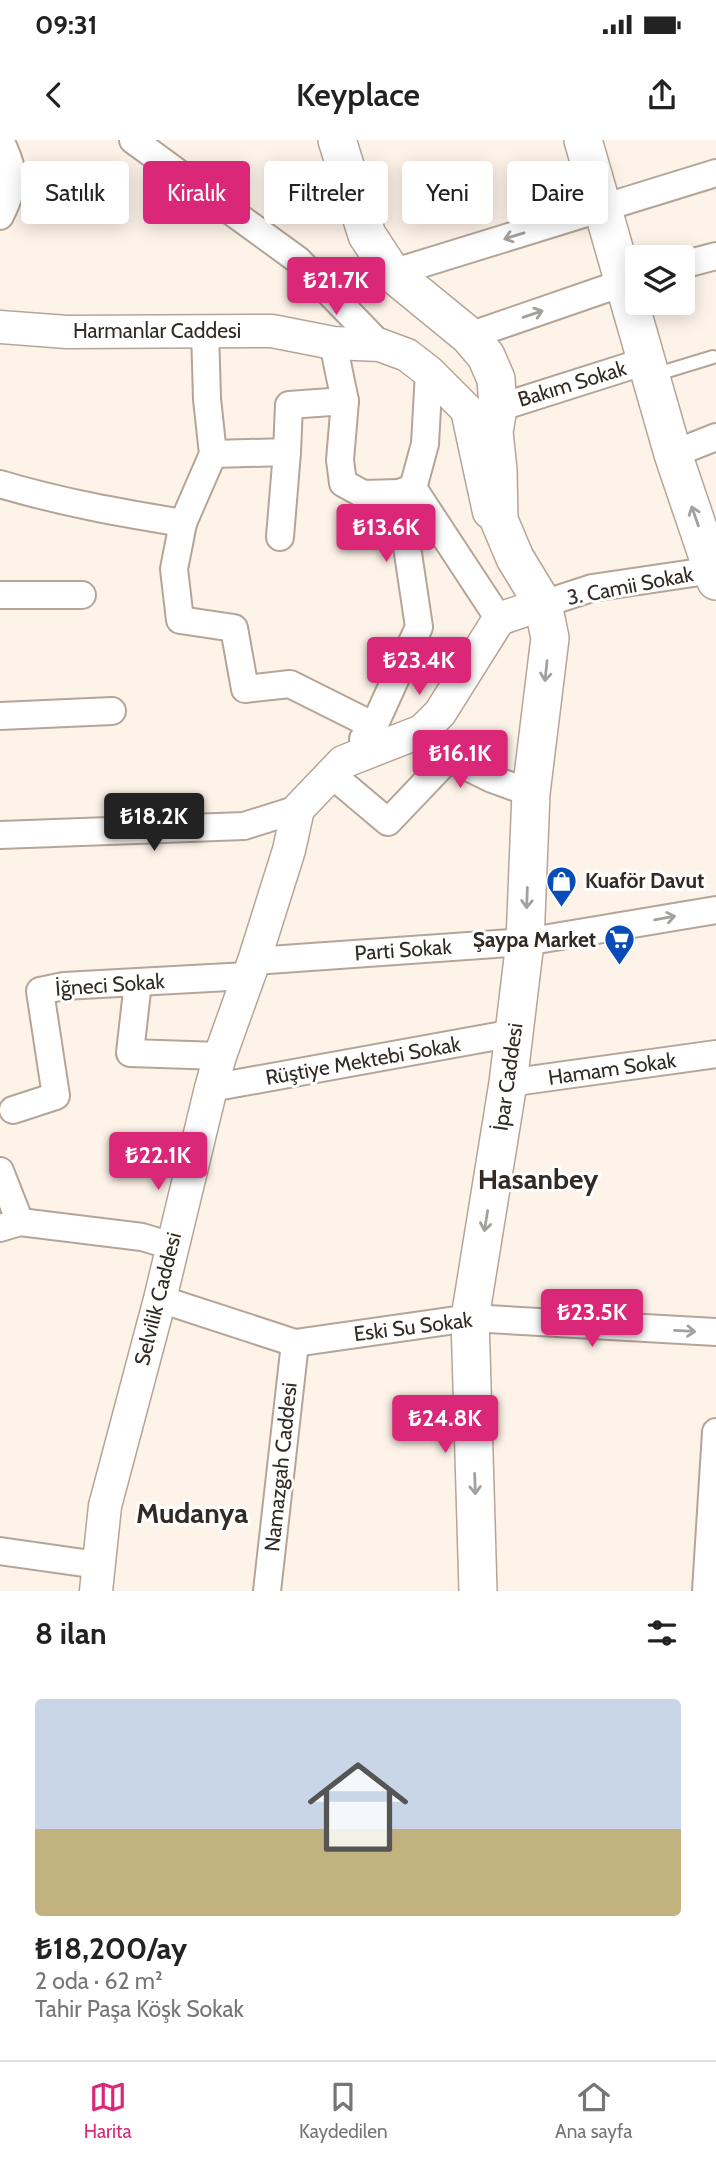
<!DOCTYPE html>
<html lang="tr">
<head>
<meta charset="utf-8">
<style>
  body { margin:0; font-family:Cabin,sans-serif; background:#f2f2f2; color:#222; height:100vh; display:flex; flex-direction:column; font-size:26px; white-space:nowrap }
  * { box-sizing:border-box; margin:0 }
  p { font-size:23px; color:#767676 }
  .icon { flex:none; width:38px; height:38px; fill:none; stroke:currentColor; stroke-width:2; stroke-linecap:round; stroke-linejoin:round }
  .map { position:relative; height:1451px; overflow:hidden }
  .sheet { display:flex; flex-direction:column; background:#fff; flex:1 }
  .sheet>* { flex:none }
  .guide { position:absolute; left:21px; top:21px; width:676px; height:63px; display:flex; gap:14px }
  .tools { position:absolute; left:625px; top:105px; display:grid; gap:14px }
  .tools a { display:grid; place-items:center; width:70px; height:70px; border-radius:7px; background:#fff; box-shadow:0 4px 18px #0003; font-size:35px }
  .price { position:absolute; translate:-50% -60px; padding:0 16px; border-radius:7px; background:#db2777; color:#fff; font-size:23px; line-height:46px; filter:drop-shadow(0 2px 4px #0008) }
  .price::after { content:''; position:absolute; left:50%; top:42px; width:21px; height:16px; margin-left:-10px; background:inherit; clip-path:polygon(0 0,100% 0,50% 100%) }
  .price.active { background:#222; color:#fff }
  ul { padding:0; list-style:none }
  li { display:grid; align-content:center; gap:14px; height:371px; padding:0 35px }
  li span { display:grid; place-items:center; height:217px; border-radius:7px; color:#555 }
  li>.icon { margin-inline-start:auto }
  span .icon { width:126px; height:126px; fill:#fffc; stroke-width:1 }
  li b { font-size:30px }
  h2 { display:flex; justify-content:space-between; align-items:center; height:84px; padding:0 35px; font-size:30px }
  .tag { padding:0 24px; border-radius:7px; background:#fff; box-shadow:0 4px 18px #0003; font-size:24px; line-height:63px }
  .tag.active { background:#db2777; color:#fff }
  .status { display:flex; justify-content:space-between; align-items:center; height:49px; padding:0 35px; background:#fff; direction:ltr }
  .status svg { height:19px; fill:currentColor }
  header { display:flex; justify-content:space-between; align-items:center; height:91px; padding:0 35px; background:#fff; font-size:32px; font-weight:600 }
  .dock { display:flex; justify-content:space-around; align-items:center; height:98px; border-top:2px solid #e0e0e0; background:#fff; font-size:19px; color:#767676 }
  .dock a { display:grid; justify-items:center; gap:4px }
  .dock .active { color:#db2777 }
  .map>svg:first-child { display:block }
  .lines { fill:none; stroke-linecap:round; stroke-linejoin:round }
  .service-casing { stroke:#b6a596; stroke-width:16 }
  .minor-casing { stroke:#b6a596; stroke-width:30 }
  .tertiary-casing { stroke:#b6a596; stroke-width:35 }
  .secondary-casing { stroke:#b6a596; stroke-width:40 }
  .service { stroke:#fff; stroke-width:12 }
  .minor { stroke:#fff; stroke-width:26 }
  .tertiary { stroke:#fff; stroke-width:32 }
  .secondary { stroke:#fff; stroke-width:37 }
  .oneway { stroke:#a3a09d }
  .labels { text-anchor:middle; stroke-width:6; stroke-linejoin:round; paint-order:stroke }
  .street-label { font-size:21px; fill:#322b25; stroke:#fff }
  .poi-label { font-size:21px; font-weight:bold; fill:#322b25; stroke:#fff; text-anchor:start }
  .district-label { font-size:28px; font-weight:bold; fill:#322b25; stroke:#fff }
</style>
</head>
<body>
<div class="status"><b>09:31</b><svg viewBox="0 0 49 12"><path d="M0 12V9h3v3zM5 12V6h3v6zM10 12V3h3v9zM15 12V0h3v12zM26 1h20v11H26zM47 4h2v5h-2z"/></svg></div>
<header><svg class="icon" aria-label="back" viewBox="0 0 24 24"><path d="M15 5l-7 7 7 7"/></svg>Keyplace<svg class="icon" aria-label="share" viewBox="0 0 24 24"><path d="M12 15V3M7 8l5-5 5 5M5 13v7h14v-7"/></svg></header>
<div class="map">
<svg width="716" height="1451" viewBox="0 0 716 1451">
  <rect width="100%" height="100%" fill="#fef3e9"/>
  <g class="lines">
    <defs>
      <path id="service" d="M654,235L713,217"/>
      <g id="minor">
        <path d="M133,0L298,120L380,205"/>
        <path d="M0,76C16,44 16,32 0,0"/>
        <path d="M682,125L716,116"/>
        <path d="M392,133L716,33"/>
        <path d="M205,190L207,259L213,314L183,383L174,429L180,480L234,488L245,549L290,544L374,586"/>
        <path d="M469,196L637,138"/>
        <path d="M333,203L345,261L340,320L343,343L363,354L399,353"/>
        <path d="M498,268L646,221"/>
        <path d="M213,314L287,312L289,265L345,261"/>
        <path d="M673,314L716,297"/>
        <path d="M0,344C60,362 121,373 183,383"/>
        <path d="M413,348L499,479"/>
        <path d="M280,397L287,312"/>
        <path d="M0,455H82"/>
        <path d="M543,464L592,448L714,430"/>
        <path d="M0,576L112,571"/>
        <path d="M422,591L449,618L492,639L531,653"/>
        <path d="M363,599L374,586L419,487L399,353L413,348L425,304L429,232"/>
        <path d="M331,634L388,682L449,618"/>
        <path d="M0,695L244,686L298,669"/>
        <path d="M254,821L525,802L716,770"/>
        <path d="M138,842L130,913L220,916"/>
        <path d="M508,943L716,914"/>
        <path d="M211,948L514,893"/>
        <path d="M13,970L56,956L40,851L64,846L247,836"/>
        <path d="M0,1031L20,1082"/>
        <path d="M0,1088L20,1082L142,1097L172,1106"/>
        <path d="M160,1159L295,1203L470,1178L716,1192"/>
        <path d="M0,1411L98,1425"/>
        <path d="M267,1451L295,1203"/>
        <path d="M706,1451L716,1292"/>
      </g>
      <g id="tertiary">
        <path d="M0,187L67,192L272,191L333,203L380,205L407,215L429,232L467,270L489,372"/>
        <path d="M96,1451L105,1366L160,1159L211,948L220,916L254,821L289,710L298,669L343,622L422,591L440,573L499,479L543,464"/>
      </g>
      <g id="secondary">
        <path d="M337,0L367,95L392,133L469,196L486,216L496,239L498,268L494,292L498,330L499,380L515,418L543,464L550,498L531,653L525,802L508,943L470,1178L478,1451"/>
        <path d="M583,0L673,314L716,441"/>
      </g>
    </defs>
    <use href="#service" class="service-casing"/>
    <use href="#minor" class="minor-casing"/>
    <use href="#tertiary" class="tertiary-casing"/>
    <use href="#secondary" class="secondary-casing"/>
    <use href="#service" class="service"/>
    <use href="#minor" class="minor"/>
    <use href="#tertiary" class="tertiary"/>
    <use href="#secondary" class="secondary"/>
  </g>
  <defs><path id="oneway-shaft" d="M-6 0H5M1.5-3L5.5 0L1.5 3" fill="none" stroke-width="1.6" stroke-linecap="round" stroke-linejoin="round" transform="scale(1.75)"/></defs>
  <g class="oneway">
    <use href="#oneway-shaft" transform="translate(514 96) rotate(163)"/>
    <use href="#oneway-shaft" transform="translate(533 174) rotate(-19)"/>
    <use href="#oneway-shaft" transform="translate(695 376) rotate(-109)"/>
    <use href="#oneway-shaft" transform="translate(546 531) rotate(96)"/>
    <use href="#oneway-shaft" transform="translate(527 758) rotate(92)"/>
    <use href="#oneway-shaft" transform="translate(665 778) rotate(-10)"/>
    <use href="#oneway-shaft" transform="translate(486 1081) rotate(99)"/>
    <use href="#oneway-shaft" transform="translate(685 1191) rotate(3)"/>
    <use href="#oneway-shaft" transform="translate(475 1344) rotate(88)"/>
  </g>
  <defs>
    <symbol id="shop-pin" viewBox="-11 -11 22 30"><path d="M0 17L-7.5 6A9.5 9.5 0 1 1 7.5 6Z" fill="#074cb7" stroke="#fff"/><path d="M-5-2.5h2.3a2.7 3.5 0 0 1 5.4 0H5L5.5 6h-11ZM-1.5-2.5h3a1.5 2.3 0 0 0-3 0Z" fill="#fff"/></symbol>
    <symbol id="supermarket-pin" viewBox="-11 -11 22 30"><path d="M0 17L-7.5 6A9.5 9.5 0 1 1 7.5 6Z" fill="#074cb7" stroke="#fff"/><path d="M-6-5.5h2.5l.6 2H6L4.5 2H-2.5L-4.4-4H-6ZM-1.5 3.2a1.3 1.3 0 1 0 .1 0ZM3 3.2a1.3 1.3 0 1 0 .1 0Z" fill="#fff"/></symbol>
  </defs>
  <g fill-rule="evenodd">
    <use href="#shop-pin" x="544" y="724" width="35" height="47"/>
    <use href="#supermarket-pin" x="602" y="782" width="35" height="47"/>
  </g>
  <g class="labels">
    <g class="street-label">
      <text x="157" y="198">Harmanlar Caddesi</text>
      <text transform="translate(572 244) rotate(-17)" y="7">Bakım Sokak</text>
      <text transform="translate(630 446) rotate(-11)" y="7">3. Camii Sokak</text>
      <text transform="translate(403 810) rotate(-4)" y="7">Parti Sokak</text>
      <text transform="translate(110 845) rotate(-4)" y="7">İğneci Sokak</text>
      <text transform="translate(363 921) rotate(-10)" y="7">Rüştiye Mektebi Sokak</text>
      <text transform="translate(612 929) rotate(-8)" y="7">Hamam Sokak</text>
      <text transform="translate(508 937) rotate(-82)" y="7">İpar Caddesi</text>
      <text transform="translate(158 1159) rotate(-76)" y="7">Selvilik Caddesi</text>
      <text transform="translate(413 1187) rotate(-7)" y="7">Eski Su Sokak</text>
      <text transform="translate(281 1327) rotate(-84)" y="7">Namazgah Caddesi</text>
    </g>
    <g class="poi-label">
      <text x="585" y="748">Kuaför Davut</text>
      <text x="596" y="807" text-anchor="end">Şaypa Market</text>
    </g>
    <g class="district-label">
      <text x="538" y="1049">Hasanbey</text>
      <text x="192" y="1383">Mudanya</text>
    </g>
  </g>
</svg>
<div class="tools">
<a><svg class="icon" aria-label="layers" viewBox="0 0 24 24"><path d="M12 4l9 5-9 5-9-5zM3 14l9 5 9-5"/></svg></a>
</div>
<b class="price" style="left:336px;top:177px">₺21.7K</b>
<b class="price" style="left:386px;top:424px">₺13.6K</b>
<b class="price" style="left:419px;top:557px">₺23.4K</b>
<b class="price" style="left:460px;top:650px">₺16.1K</b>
<b class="price active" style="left:154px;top:713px">₺18.2K</b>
<b class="price" style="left:158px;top:1052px">₺22.1K</b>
<b class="price" style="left:592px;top:1209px">₺23.5K</b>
<b class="price" style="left:445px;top:1315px">₺24.8K</b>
<div class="guide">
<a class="tag">Satılık</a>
<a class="tag active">Kiralık</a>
<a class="tag">Filtreler</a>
<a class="tag">Yeni</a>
<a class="tag">Daire</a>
</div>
</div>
<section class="sheet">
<h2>8 ilan<svg class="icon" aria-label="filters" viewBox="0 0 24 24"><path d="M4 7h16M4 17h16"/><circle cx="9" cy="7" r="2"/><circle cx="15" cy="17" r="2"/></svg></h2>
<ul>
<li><span style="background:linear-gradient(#c9d6e8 60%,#c2b280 0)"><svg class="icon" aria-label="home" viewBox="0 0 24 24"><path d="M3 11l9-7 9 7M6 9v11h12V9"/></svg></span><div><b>₺18,200/ay</b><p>2 oda · 62 m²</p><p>Tahir Paşa Köşk Sokak</p></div></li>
</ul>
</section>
<nav class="dock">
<a class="active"><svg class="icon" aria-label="map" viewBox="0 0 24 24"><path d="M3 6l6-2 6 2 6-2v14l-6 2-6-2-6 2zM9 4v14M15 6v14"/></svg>Harita</a>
<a><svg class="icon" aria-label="saved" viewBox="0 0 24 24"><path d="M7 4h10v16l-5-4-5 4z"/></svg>Kaydedilen</a>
<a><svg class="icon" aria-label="home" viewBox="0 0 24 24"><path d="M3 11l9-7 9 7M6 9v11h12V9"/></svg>Ana sayfa</a>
</nav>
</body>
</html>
